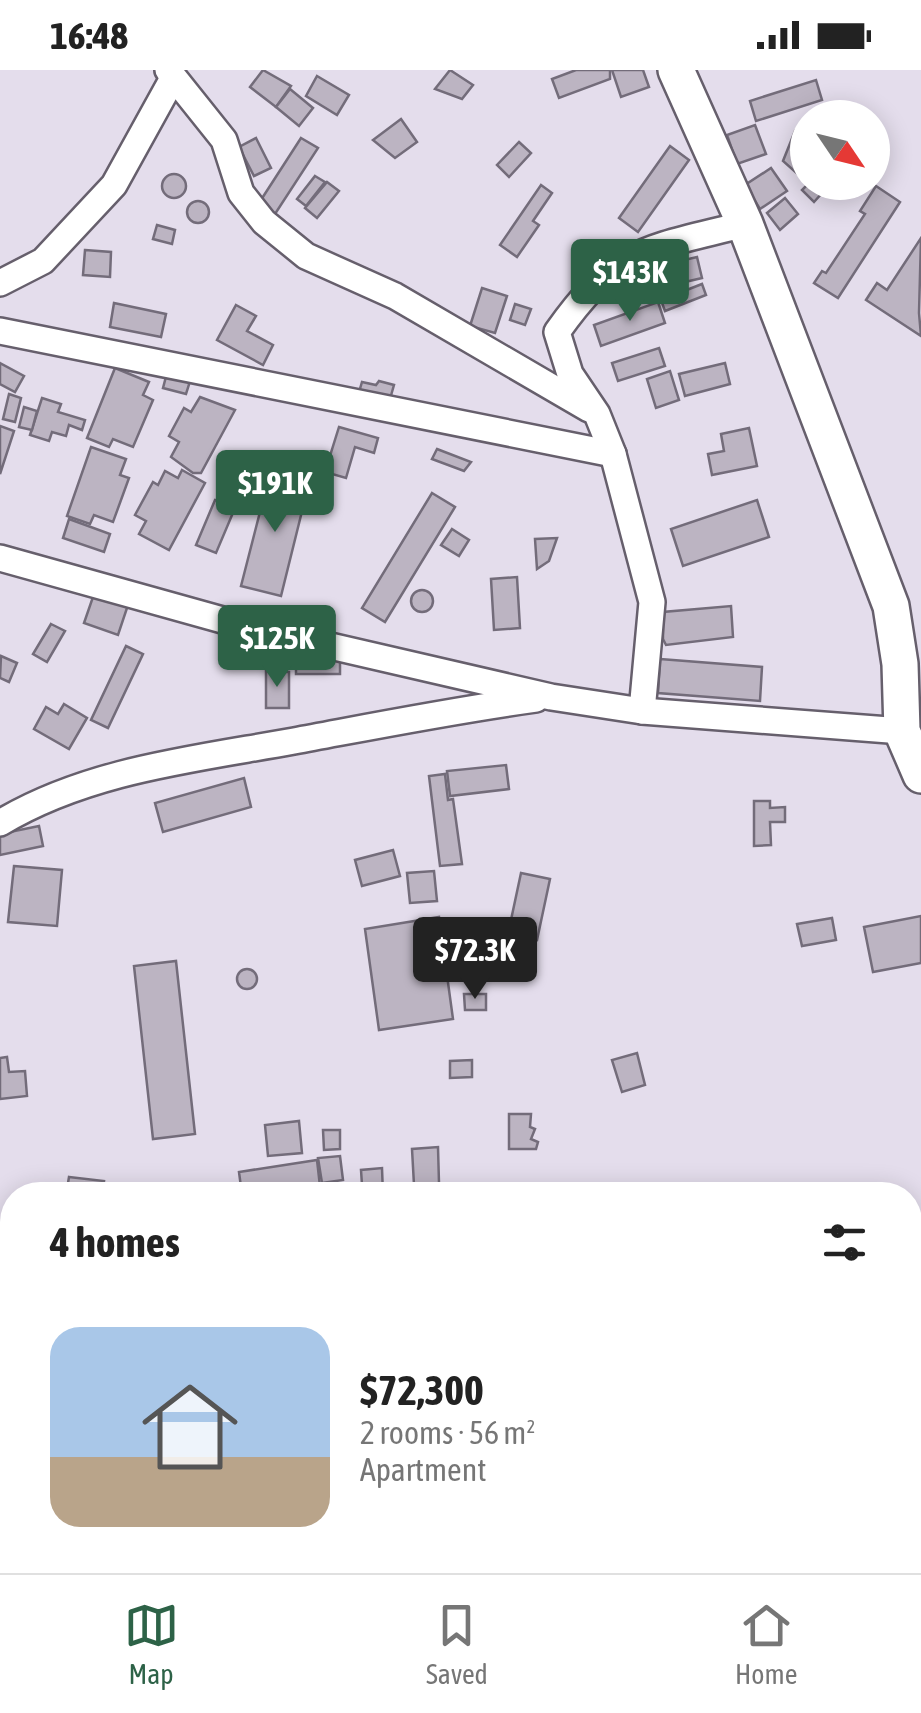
<!DOCTYPE html>
<html lang="en">
<head>
<meta charset="utf-8">
<style>
  body { margin:0; font-family:"Asap Condensed",sans-serif; background:#f2f2f2; color:#222; height:100vh; display:flex; flex-direction:column; font-size:38px; white-space:nowrap }
  * { box-sizing:border-box; margin:0 }
  p { font-size:32px; color:#767676 }
  .icon { flex:none; width:55px; height:55px; fill:none; stroke:currentColor; stroke-width:2; stroke-linecap:round; stroke-linejoin:round }
  .map { position:relative; flex:1; overflow:hidden }
  .details { position:absolute; left:0px; top:1112px; width:922px; height:392px; display:flex; flex-direction:column; background:#fff; border-radius:40px 40px 0 0; box-shadow:0 5px 25px #0003 }
  .details>* { flex:none }
  .needle { width:65px; rotate:125deg }
  .controls { position:absolute; left:790px; top:30px; display:grid; gap:20px }
  .controls a { display:grid; place-items:center; width:100px; height:100px; border-radius:50%; background:#fff; box-shadow:0 5px 25px #0003; font-size:50px }
  .price { position:absolute; translate:-50% -85px; padding:0 22px; border-radius:10px; background:#2d6247; color:#fff; font-size:32px; line-height:65px; filter:drop-shadow(0 2px 5px #0008) }
  .price::after { content:''; position:absolute; left:50%; top:60px; width:30px; height:22px; margin-left:-15px; background:inherit; clip-path:polygon(0 0,100% 0,50% 100%) }
  .price.selected { background:#222; color:#fff }
  ul { padding:0; list-style:none }
  li { display:flex; align-items:center; gap:30px; height:250px; padding:0 50px }
  li+li { border-top:2px solid #e0e0e0 }
  li span { display:grid; place-items:center; flex:none; width:280px; height:200px; border-radius:30px; color:#555 }
  li>.icon { margin-inline-start:auto }
  span .icon { width:120px; height:120px; fill:#fffc; stroke-width:1 }
  li b { font-size:42px }
  h2 { display:flex; justify-content:space-between; align-items:center; height:120px; padding:0 50px; font-size:42px }
  .status { display:flex; justify-content:space-between; align-items:center; height:70px; padding:0 50px; background:#fff; direction:ltr }
  .status svg { height:28px; fill:currentColor }
  .tab-bar { display:flex; justify-content:space-around; align-items:center; height:140px; border-top:2px solid #e0e0e0; background:#fff; font-size:28px; color:#767676 }
  .tab-bar a { display:grid; justify-items:center; gap:5px }
  .tab-bar .selected { color:#2d6247 }
  .map>svg:first-child { display:block }
  .building { fill:#bcb4c2; stroke:#736c7a; stroke-width:2.5 }
  .lines { fill:none; stroke-linecap:round; stroke-linejoin:round }
  .street-casing { stroke:#665f6c; stroke-width:30 }
  .secondary-casing { stroke:#665f6c; stroke-width:40 }
  .highway-casing { stroke:#665f6c; stroke-width:52 }
  .path { stroke:#817c86; stroke-width:5; stroke-dasharray:8 8; stroke-linecap:butt }
  .street { stroke:#fff; stroke-width:25 }
  .secondary { stroke:#fff; stroke-width:35 }
  .highway { stroke:#fff; stroke-width:48 }
</style>
</head>
<body>
<div class="status"><b>16:48</b><svg viewBox="0 0 49 12"><path d="M0 12V9h3v3zM5 12V6h3v6zM10 12V3h3v9zM15 12V0h3v12zM26 1h20v11H26zM47 4h2v5h-2z"/></svg></div>
<div class="map">
<svg width="921" height="1503" viewBox="0 0 921 1503">
  <rect width="100%" height="100%" fill="#e4ddec"/>
  <g class="building">
    <path d="M263,0L291,16L276,37L250,17Z"/>
    <path d="M450,0L473,15L462,29L435,19Z"/>
    <path d="M576,0H610V9L559,28L552,9Z"/>
    <path d="M612,0H643L649,17L621,27Z"/>
    <path d="M317,6L349,25L337,45L306,26Z"/>
    <path d="M816,10L822,30L756,51L750,31Z"/>
    <path d="M290,19L313,38L299,56L276,37Z"/>
    <path d="M810,43L815,48H808V99L801,107L783,91L795,61Z"/>
    <path d="M401,49L417,72L395,88L373,70Z"/>
    <path d="M755,55L766,84L737,94L727,65Z"/>
    <path d="M256,68L271,98L254,106L239,77Z"/>
    <path d="M301,68L318,78L275,144L259,133Z"/>
    <path d="M519,72L531,83L509,107L497,95Z"/>
    <path d="M670,76L689,90L638,162L619,148Z"/>
    <path d="M771,98L787,121L760,139L745,115Z"/>
    <circle cx="174" cy="116" r="12"/>
    <path d="M315,106L325,112L306,136L297,129Z"/>
    <path d="M327,112L339,121L317,148L305,138Z"/>
    <path d="M810,112H832L814,132L802,120Z"/>
    <path d="M541,115L552,123L533,151L539,155L517,187L500,175Z"/>
    <path d="M876,116L900,132L838,228L814,213L822,201L826,203L865,144L860,141Z"/>
    <path d="M785,128L798,144L780,160L767,143Z"/>
    <circle cx="198" cy="142" r="11"/>
    <path d="M157,155L175,160L172,174L153,169Z"/>
    <path d="M921,168L919,243L921,266L866,230L877,213L887,220Z"/>
    <path d="M85,180L111,182L110,207L83,205Z"/>
    <path d="M697,187L702,208L651,220L646,199Z"/>
    <path d="M702,214L706,225L665,241L661,230Z"/>
    <path d="M482,218L507,226L495,263L470,256Z"/>
    <path d="M658,232L665,253L601,276L594,255Z"/>
    <path d="M114,233L166,244L161,267L110,257Z"/>
    <path d="M515,234L531,239L525,255L510,250Z"/>
    <path d="M236,235L256,246L247,261L273,275L263,295L217,270Z"/>
    <path d="M659,278L665,296L618,311L612,293Z"/>
    <path d="M0,293L24,306L15,322L0,314Z"/>
    <path d="M725,293L730,314L685,326L679,304Z"/>
    <path d="M115,298L149,312L143,325L153,330L133,377L113,369L109,377L87,368Z"/>
    <path d="M168,299L192,305L186,324L163,318Z"/>
    <path d="M670,301L679,330L656,338L647,309Z"/>
    <path d="M379,311L394,315L388,336L357,329L362,312L376,315Z"/>
    <path d="M9,324L21,328L15,352L3,349Z"/>
    <path d="M200,327L235,340L201,403H193L171,387L179,372L169,366L184,338L191,342Z"/>
    <path d="M42,328L61,334L58,342L85,350L82,360L69,355L66,366L52,362L49,371L30,365Z"/>
    <path d="M24,337L37,341L32,360L19,357Z"/>
    <path d="M0,356L14,361L0,404Z"/>
    <path d="M339,357L378,368L374,383L355,377L346,408L325,402Z"/>
    <path d="M749,358L757,396L712,405L708,384L724,381L721,364Z"/>
    <path d="M91,377L126,389L120,405L129,408L113,452L94,445L90,454L67,446Z"/>
    <path d="M437,379L471,392L464,401L432,389Z"/>
    <path d="M182,400L205,413L169,480L139,464L146,451L135,445L153,412L158,415L165,401L178,408Z"/>
    <path d="M270,403L309,413L281,526L241,516Z"/>
    <path d="M432,423L455,437L385,552L362,538Z"/>
    <path d="M215,430L235,438L216,483L196,475Z"/>
    <path d="M757,430L769,467L683,496L671,459Z"/>
    <path d="M69,449L110,464L104,482L63,468Z"/>
    <path d="M452,459L469,470L459,486L441,475Z"/>
    <path d="M557,468L549,491L537,499L535,469Z"/>
    <path d="M517,507L520,558L494,560L491,509Z"/>
    <circle cx="422" cy="531" r="11"/>
    <path d="M94,524L128,535L118,565L84,553Z"/>
    <path d="M731,536L733,567L666,575L663,569V542Z"/>
    <path d="M51,554L65,561L47,592L33,584Z"/>
    <path d="M126,576L143,584L108,658L91,650Z"/>
    <path d="M1,586L17,593L9,612L0,608Z"/>
    <path d="M340,588V604H296V589Z"/>
    <path d="M660,589L762,597L760,631L658,623Z"/>
    <path d="M266,601L289,602V638H266Z"/>
    <path d="M64,634L87,648L69,679L34,659L46,637L58,644Z"/>
    <path d="M506,695L509,719L450,726L447,701Z"/>
    <path d="M445,704L448,730L453,729L462,794L440,796L429,706Z"/>
    <path d="M244,708L251,737L163,762L155,733Z"/>
    <path d="M754,731H770V738L785,737V752H770L771,775L754,776Z"/>
    <path d="M39,756L43,776L0,785V764Z"/>
    <path d="M393,780L400,806L362,816L355,790Z"/>
    <path d="M14,796L62,800L57,856L8,852Z"/>
    <path d="M434,801L437,831L410,833L407,803Z"/>
    <path d="M521,803L550,809L537,870L508,864Z"/>
    <path d="M921,846V893L873,902L864,857Z"/>
    <path d="M439,847L453,949L379,960L365,859Z"/>
    <path d="M832,848L836,870L802,876L797,854Z"/>
    <path d="M176,891L195,1064L153,1069L134,896Z"/>
    <circle cx="247" cy="909" r="10"/>
    <path d="M464,924H486V940H465Z"/>
    <path d="M637,983L645,1015L622,1022L612,990Z"/>
    <path d="M7,987L9,1002L25,1001L27,1026L0,1029V988Z"/>
    <path d="M472,990V1007L450,1008V991Z"/>
    <path d="M509,1044H531L530,1057L535,1059L531,1069L538,1072L536,1079H509Z"/>
    <path d="M299,1051L302,1083L268,1086L265,1055Z"/>
    <path d="M323,1060H340V1079L324,1080Z"/>
    <path d="M438,1077L439,1113L414,1115L412,1079Z"/>
    <path d="M340,1086L343,1110L322,1113L318,1088Z"/>
    <path d="M317,1090L321,1125H242L239,1102Z"/>
    <path d="M382,1098L383,1125H345L344,1116L362,1115L361,1100Z"/>
    <path d="M69,1107L104,1111L102,1125H66Z"/>
    <path d="M0,1164L6,1165L3,1181L12,1182V1219L0,1217Z"/>
    <rect x="53" y="1492" width="26" height="11"/>
  </g>
  <g class="lines">
    <defs>
      <g id="street">
        <path d="M168,0L224,70L241,123L264,152L306,186L395,226L589,339"/>
        <path d="M0,213L43,191L114,115L172,10"/>
        <path d="M0,261L613,384"/>
        <path d="M0,488L244,556L551,627L642,641L902,661"/>
        <path d="M642,641L652,532L613,384L597,344L570,304L557,262C618,176 648,179 745,154"/>
        <path d="M0,753C88,700 195,689 294,671C375,656 455,640 536,629"/>
      </g>
      <path id="secondary" d="M676,0L745,154L891,536L900,594L902,661L921,705"/>
      <g id="highway">
        <path d="M910,1395H921"/>
        <path d="M0,1409H12"/>
      </g>
    </defs>
    <use href="#street" class="street-casing"/>
    <use href="#secondary" class="secondary-casing"/>
    <use href="#highway" class="highway-casing"/>
    <g class="path">
      <path d="M0,1465H12"/>
      <path d="M910,1482L921,1483"/>
      <path d="M171,1492V1503"/>
    </g>
    <use href="#street" class="street"/>
    <use href="#secondary" class="secondary"/>
    <use href="#highway" class="highway"/>
  </g>
</svg>
<div class="controls">
<a><svg class="needle" viewBox="-14 -14 28 28"><path d="M0-13l5 13h-10z" fill="#e53935"/><path d="M0 13l5-13h-10z" fill="#767676"/></svg></a>
</div>
<b class="price" style="left:630px;top:254px">$143K</b>
<b class="price" style="left:275px;top:465px">$191K</b>
<b class="price" style="left:277px;top:620px">$125K</b>
<b class="price selected" style="left:475px;top:932px">$72.3K</b>
<section class="details">
<h2>4 homes<svg class="icon" aria-label="filters" viewBox="0 0 24 24"><path d="M4 7h16M4 17h16"/><circle cx="9" cy="7" r="2"/><circle cx="15" cy="17" r="2"/></svg></h2>
<ul>
<li><span style="background:linear-gradient(#a9c7e8 65%,#b9a48a 0)"><svg class="icon" aria-label="home" viewBox="0 0 24 24"><path d="M3 11l9-7 9 7M6 9v11h12V9"/></svg></span><div><b>$72,300</b><p>2 rooms · 56 m²</p><p>Apartment</p></div></li>
</ul>
</section>
</div>
<nav class="tab-bar">
<a class="selected"><svg class="icon" aria-label="map" viewBox="0 0 24 24"><path d="M3 6l6-2 6 2 6-2v14l-6 2-6-2-6 2zM9 4v14M15 6v14"/></svg>Map</a>
<a><svg class="icon" aria-label="saved" viewBox="0 0 24 24"><path d="M7 4h10v16l-5-4-5 4z"/></svg>Saved</a>
<a><svg class="icon" aria-label="home" viewBox="0 0 24 24"><path d="M3 11l9-7 9 7M6 9v11h12V9"/></svg>Home</a>
</nav>
</body>
</html>
